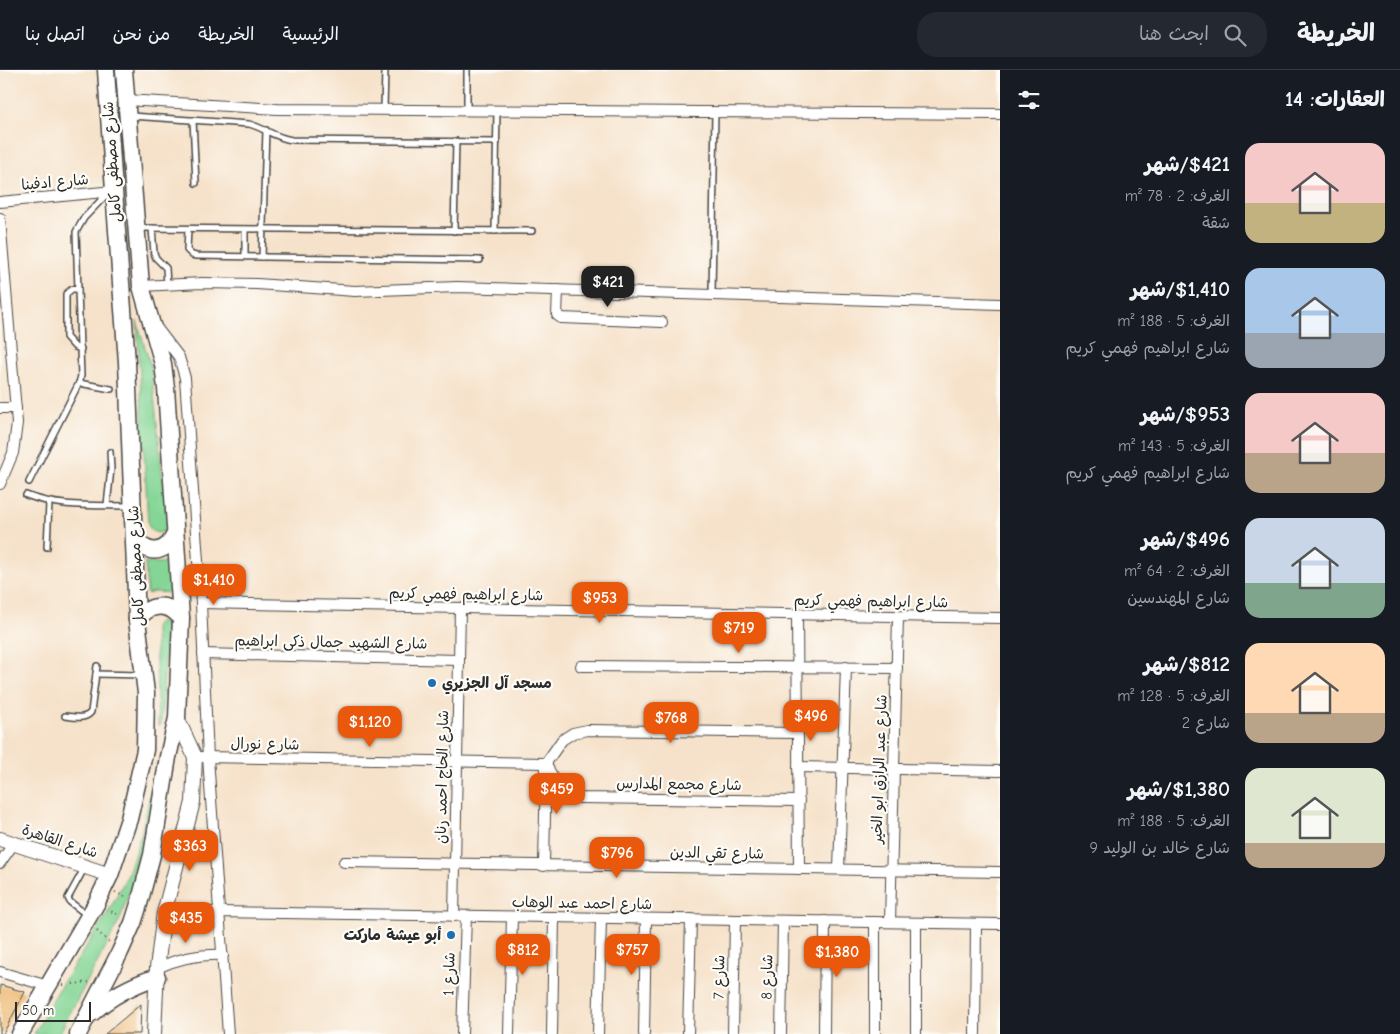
<!DOCTYPE html>
<html lang="ar">
<head>
<meta charset="utf-8">
<style>
  body { margin:0; font-family:"Comic Neue","Playpen Sans Arabic",sans-serif; background:#242831; color:#f1f3f6; direction:rtl; height:100vh; display:flex; flex-direction:column; font-size:19px; white-space:nowrap }
  * { box-sizing:border-box; margin:0 }
  p { font-size:16px; color:#9ea1a6 }
  .icon { flex:none; width:28px; height:28px; fill:none; stroke:currentColor; stroke-width:2; stroke-linecap:round; stroke-linejoin:round }
  .map { position:relative; flex:1; overflow:hidden; direction:ltr }
  .drawer { display:flex; flex-direction:column; background:#171b24; width:400px }
  .drawer>* { flex:none }
  .scale { position:absolute; left:15px; bottom:12px; width:76px; box-sizing:border-box; padding-left:5px; border:2px solid #2b2b2b; border-top:0; font-size:14px; line-height:18px; white-space:nowrap; color:#2b2b2b; -webkit-text-stroke:4px #fdfcf7; paint-order:stroke }
  .price { position:absolute; translate:-50% -42px; padding:0 11px; border-radius:10px; background:#ea580c; color:#fff; font-size:16px; line-height:32px; filter:drop-shadow(0 1px 2px #0008) }
  .price::after { content:''; position:absolute; left:50%; top:30px; width:15px; height:11px; margin-left:-8px; background:inherit; clip-path:polygon(0 0,100% 0,50% 100%) }
  .price.active { background:#222; color:#fff }
  ul { padding:0; list-style:none }
  li { display:flex; align-items:center; gap:15px; height:125px; padding:0 15px }
  li span { display:grid; place-items:center; flex:none; width:140px; height:100px; border-radius:15px; color:#555 }
  li>.icon { margin-inline-start:auto }
  span .icon { width:60px; height:60px; fill:#fffc; stroke-width:1 }
  li b { font-size:21px }
  h2 { display:flex; justify-content:space-between; align-items:center; height:60px; padding:0 15px; font-size:21px }
  header { display:flex; align-items:center; gap:30px; box-sizing:border-box; height:70px; padding:0 25px; background:#171b24; border-bottom:1px solid #363941 }
  header strong { font-size:24px }
  nav { display:flex; gap:28px; margin-inline-start:auto; font-size:18px }
  .search { width:350px; height:45px; background:#242831; display:flex; align-items:center; gap:12px; box-sizing:border-box; padding:0 18px; border-radius:20px; color:#9ea1a6; font-size:19px }
  main { display:flex; flex:1; min-height:0 }
  .map>svg:first-child { display:block }
  .green { fill:#85d696; stroke:#588060 }
  .building { fill:#edb972 }
  .lines { fill:none; stroke-linecap:round; stroke-linejoin:round }
  .lane-casing { stroke:#494643; stroke-width:8 }
  .street-casing { stroke:#494643; stroke-width:12 }
  .secondary-casing { stroke:#494643; stroke-width:16 }
  .primary-casing { stroke:#494643; stroke-width:19 }
  .path { stroke:#494643; stroke-width:2; stroke-dasharray:1 4; stroke-linecap:butt }
  .lane { stroke:#fff; stroke-width:5 }
  .street { stroke:#fff; stroke-width:10 }
  .secondary { stroke:#fff; stroke-width:14 }
  .primary { stroke:#fff; stroke-width:16 }
  .poi-dot { fill:#1f6fb2; stroke:#fdfcf7; stroke-width:2 }
  .labels { text-anchor:middle; stroke-width:4.5; stroke-linejoin:round; paint-order:stroke }
  .street-label { font-size:15px; fill:#2b2b2b; stroke:#fdfcf7 }
  .poi-label { font-size:15px; font-weight:bold; fill:#2b2b2b; stroke:#fdfcf7; text-anchor:start }
</style>
</head>
<body>
<header>
<strong>الخريطة</strong>
<div class="search"><svg class="icon" aria-label="search" viewBox="0 0 24 24"><circle cx="10" cy="10" r="6"/><path d="M15 15l6 6"/></svg>ابحث هنا</div>
<nav><a>الرئيسية</a><a>الخريطة</a><a>من نحن</a><a>اتصل بنا</a></nav>
</header>
<main>
<section class="drawer">
<h2>العقارات: 14<svg class="icon" aria-label="filters" viewBox="0 0 24 24"><path d="M4 7h16M4 17h16"/><circle cx="9" cy="7" r="2"/><circle cx="15" cy="17" r="2"/></svg></h2>
<ul>
<li><span style="background:linear-gradient(#f6c9c9 60%,#c2b280 0)"><svg class="icon" aria-label="home" viewBox="0 0 24 24"><path d="M3 11l9-7 9 7M6 9v11h12V9"/></svg></span><div><b>$421/شهر</b><p>الغرف: 2 · 78 m²</p><p>شقة</p></div></li>
<li><span style="background:linear-gradient(#a9c7e8 65%,#9aa5b1 0)"><svg class="icon" aria-label="home" viewBox="0 0 24 24"><path d="M3 11l9-7 9 7M6 9v11h12V9"/></svg></span><div><b>$1,410/شهر</b><p>الغرف: 5 · 188 m²</p><p>شارع ابراهيم فهمي كريم</p></div></li>
<li><span style="background:linear-gradient(#f6c9c9 60%,#b9a48a 0)"><svg class="icon" aria-label="home" viewBox="0 0 24 24"><path d="M3 11l9-7 9 7M6 9v11h12V9"/></svg></span><div><b>$953/شهر</b><p>الغرف: 5 · 143 m²</p><p>شارع ابراهيم فهمي كريم</p></div></li>
<li><span style="background:linear-gradient(#c9d6e8 65%,#7fa58c 0)"><svg class="icon" aria-label="home" viewBox="0 0 24 24"><path d="M3 11l9-7 9 7M6 9v11h12V9"/></svg></span><div><b>$496/شهر</b><p>الغرف: 2 · 64 m²</p><p>شارع المهندسين</p></div></li>
<li><span style="background:linear-gradient(#ffd9b3 70%,#b9a48a 0)"><svg class="icon" aria-label="home" viewBox="0 0 24 24"><path d="M3 11l9-7 9 7M6 9v11h12V9"/></svg></span><div><b>$812/شهر</b><p>الغرف: 5 · 128 m²</p><p>شارع 2</p></div></li>
<li><span style="background:linear-gradient(#dfe7d0 75%,#b9a48a 0)"><svg class="icon" aria-label="home" viewBox="0 0 24 24"><path d="M3 11l9-7 9 7M6 9v11h12V9"/></svg></span><div><b>$1,380/شهر</b><p>الغرف: 5 · 188 m²</p><p>شارع خالد بن الوليد 9</p></div></li>
</ul>
</section>
<div class="map">
<svg width="1000" height="964" viewBox="0 0 1000 964">
  <rect width="100%" height="100%" fill="#fdfcf7"/>
  <filter id="ink" filterUnits="userSpaceOnUse"><feTurbulence type="fractalNoise" baseFrequency=".02" numOctaves="2"/><feDisplacementMap in="SourceGraphic" scale="10" xChannelSelector="R" yChannelSelector="G"/><feConvolveMatrix kernelMatrix="1 2 1 2 8 2 1 2 1" color-interpolation-filters="sRGB"/></filter>
  <filter id="wash" filterUnits="userSpaceOnUse"><feTurbulence type="fractalNoise" baseFrequency=".0096" numOctaves="4" result="noise"/><feDisplacementMap in="SourceGraphic" scale="20" xChannelSelector="R" yChannelSelector="G"/><feGaussianBlur stdDeviation="1.12" result="paint"/><feColorMatrix in="noise" values="0 0 0 0 0 0 0 0 0 0 0 0 0 0 0 0 0 1.4 0 .05"/><feComposite in="paint" operator="in"/></filter>
  <g filter="url(#wash)">
    <rect width="100%" height="100%" fill="#f6e2ca"/>
    <g class="green">
      <path d="M137,251L151,297L168,455L165,461L158,463L152,461L148,455Z"/>
      <path d="M170,490L172,523L154,522L147,524L145,493H161Z"/>
      <path d="M161,551L165,554L167,558L161,655L158,656L155,559L156,554Z"/>
      <path d="M157,693L159,710L146,772L119,852L59,964H34L62,914L109,841L128,804L141,765Z"/>
    </g>
    <g id="blocks">
      <g class="building">
        <path d="M0,915L25,922L3,964H0Z"/>
        <path d="M141,934L140,964H105Z"/>
      </g>
    </g>
  </g>
  <g filter="url(#ink)">
    <use href="#blocks" fill-opacity="0" stroke="#494643" stroke-width="1"/>
    <g class="lines">
      <defs>
        <g id="lane">
          <path d="M384,39L385,0"/>
          <path d="M467,40V0"/>
          <path d="M131,46L249,54C264,58 276,68 292,70L497,72"/>
          <path d="M193,50L196,113"/>
          <path d="M139,158L532,161"/>
          <path d="M152,158L154,183L156,188L166,198L167,215"/>
          <path d="M188,159L187,180L192,185L196,186L480,190"/>
          <path d="M454,161L456,71"/>
          <path d="M495,161L497,40"/>
          <path d="M245,186V159"/>
          <path d="M262,187L266,60"/>
          <path d="M78,219H72L66,224V267L75,277L81,279"/>
          <path d="M712,224L715,42"/>
          <path d="M79,313L111,319"/>
          <path d="M29,412L79,313L81,306L76,162L84,148L107,124"/>
          <path d="M26,425C59,438 95,435 130,436"/>
          <path d="M107,435L111,399L110,382"/>
          <path d="M47,477L49,433"/>
          <path d="M96,604L141,605"/>
          <path d="M65,646C74,647 85,650 91,642L97,596"/>
          <path d="M85,797L68,828L70,832L87,845"/>
        </g>
        <g id="street">
          <path d="M125,30L277,39L1000,44"/>
          <path d="M0,132L114,121"/>
          <path d="M0,148L17,353L13,383L0,414"/>
          <path d="M141,216L202,213L257,214L355,221L457,217L1000,234"/>
          <path d="M558,220L557,245L561,248L662,252"/>
          <path d="M156,257L179,287L185,308L201,533L208,688L228,964"/>
          <path d="M0,338H16"/>
          <path d="M201,533L1000,548"/>
          <path d="M797,545L799,799"/>
          <path d="M203,584L459,590"/>
          <path d="M581,596L897,598"/>
          <path d="M202,687L546,693"/>
          <path d="M546,694C555,713 560,721 581,728L799,731"/>
          <path d="M798,697L1000,701"/>
          <path d="M344,792L1000,802"/>
          <path d="M0,793L14,773"/>
          <path d="M544,796L546,693L562,670L573,663L587,660L798,663"/>
          <path d="M839,799L846,597"/>
          <path d="M164,843L220,842L1000,854"/>
          <path d="M454,846L460,539"/>
          <path d="M890,852L898,547"/>
          <path d="M157,898C179,888 199,884 223,885"/>
          <path d="M0,902L48,916"/>
          <path d="M462,964L466,846"/>
          <path d="M509,964L512,847"/>
          <path d="M552,964L554,847"/>
          <path d="M598,964L601,848"/>
          <path d="M644,964L646,849"/>
          <path d="M688,964L691,849"/>
          <path d="M733,964L735,850"/>
          <path d="M781,964L783,851"/>
          <path d="M824,964L825,851"/>
          <path d="M875,964V852"/>
          <path d="M916,964V853"/>
          <path d="M975,964L976,854"/>
        </g>
        <g id="secondary">
          <path d="M0,769L110,805"/>
          <path d="M154,964L157,898L164,843L193,732L195,687L177,648"/>
        </g>
        <g id="primary">
          <path d="M134,464C144,486 165,486 175,464"/>
          <path d="M137,550C150,533 168,532 181,548"/>
          <path d="M92,943C112,925 132,915 157,907"/>
          <path d="M20,964L96,834L110,805L129,749L145,680L146,623L137,550L127,292L114,121L106,0"/>
          <path d="M78,964L120,882L133,853L139,834L152,785L168,687L177,648L181,548L166,318L163,294L141,216L124,0"/>
        </g>
      </defs>
      <use href="#lane" class="lane-casing"/>
      <use href="#street" class="street-casing"/>
      <use href="#secondary" class="secondary-casing"/>
      <use href="#primary" class="primary-casing"/>
      <g class="path">
        <path d="M115,822L127,828"/>
        <path d="M107,839L120,846"/>
        <path d="M97,861L110,873"/>
        <path d="M63,915L91,912"/>
      </g>
      <use href="#lane" class="lane"/>
      <use href="#street" class="street"/>
      <use href="#secondary" class="secondary"/>
      <use href="#primary" class="primary"/>
    </g>
  </g>
  <g class="poi-dot">
    <circle cx="432" cy="613" r="5"/>
    <circle cx="451" cy="865" r="5"/>
  </g>
  <g class="labels">
    <g class="street-label">
      <text transform="translate(112 92) rotate(-94)" y="5">شارع مصطفى كامل</text>
      <text transform="translate(55 112) rotate(-5)" y="5">شارع ادفينا</text>
      <text transform="translate(136 496) rotate(-93)" y="5">شارع مصطفى كامل</text>
      <text transform="translate(466 524) rotate(1)" y="5">شارع ابراهيم فهمي كريم</text>
      <text transform="translate(871 531) rotate(1)" y="5">شارع ابراهيم فهمي كريم</text>
      <text transform="translate(331 572) rotate(1)" y="5">شارع الشهيد جمال ذكى ابراهيم</text>
      <text transform="translate(265 674) rotate(1)" y="5">شارع نورال</text>
      <text transform="translate(879 699) rotate(-88)" y="5">شارع عبد الرازق ابو الخير</text>
      <text transform="translate(442 707) rotate(-89)" y="5">شارع الحاج احمد رنان</text>
      <text transform="translate(679 714) rotate(1)" y="5">شارع مجمع المدارس</text>
      <text transform="translate(60 771) rotate(18)" y="5">شارع القاهرة</text>
      <text transform="translate(717 783) rotate(1)" y="5">شارع تقي الدين</text>
      <text transform="translate(582 833) rotate(1)" y="5">شارع احمد عبد الوهاب</text>
      <text transform="translate(449 904) rotate(-88)" y="5">شارع 1</text>
      <text transform="translate(719 907) rotate(-89)" y="5">شارع 7</text>
      <text transform="translate(767 907) rotate(-89)" y="5">شارع 8</text>
    </g>
    <g class="poi-label">
      <text x="442" y="618">مسجد آل الجزيري</text>
      <text x="441" y="870" text-anchor="end">أبو عيشة ماركت</text>
    </g>
  </g>
</svg>
<div class="scale">50 m</div>
<b class="price active" style="left:608px;top:238px">$421</b>
<b class="price" style="left:214px;top:536px">$1,410</b>
<b class="price" style="left:600px;top:554px">$953</b>
<b class="price" style="left:739px;top:584px">$719</b>
<b class="price" style="left:811px;top:672px">$496</b>
<b class="price" style="left:671px;top:674px">$768</b>
<b class="price" style="left:370px;top:678px">$1,120</b>
<b class="price" style="left:557px;top:745px">$459</b>
<b class="price" style="left:190px;top:802px">$363</b>
<b class="price" style="left:617px;top:809px">$796</b>
<b class="price" style="left:186px;top:874px">$435</b>
<b class="price" style="left:523px;top:906px">$812</b>
<b class="price" style="left:632px;top:906px">$757</b>
<b class="price" style="left:837px;top:908px">$1,380</b>
</div>
</main>
</body>
</html>
